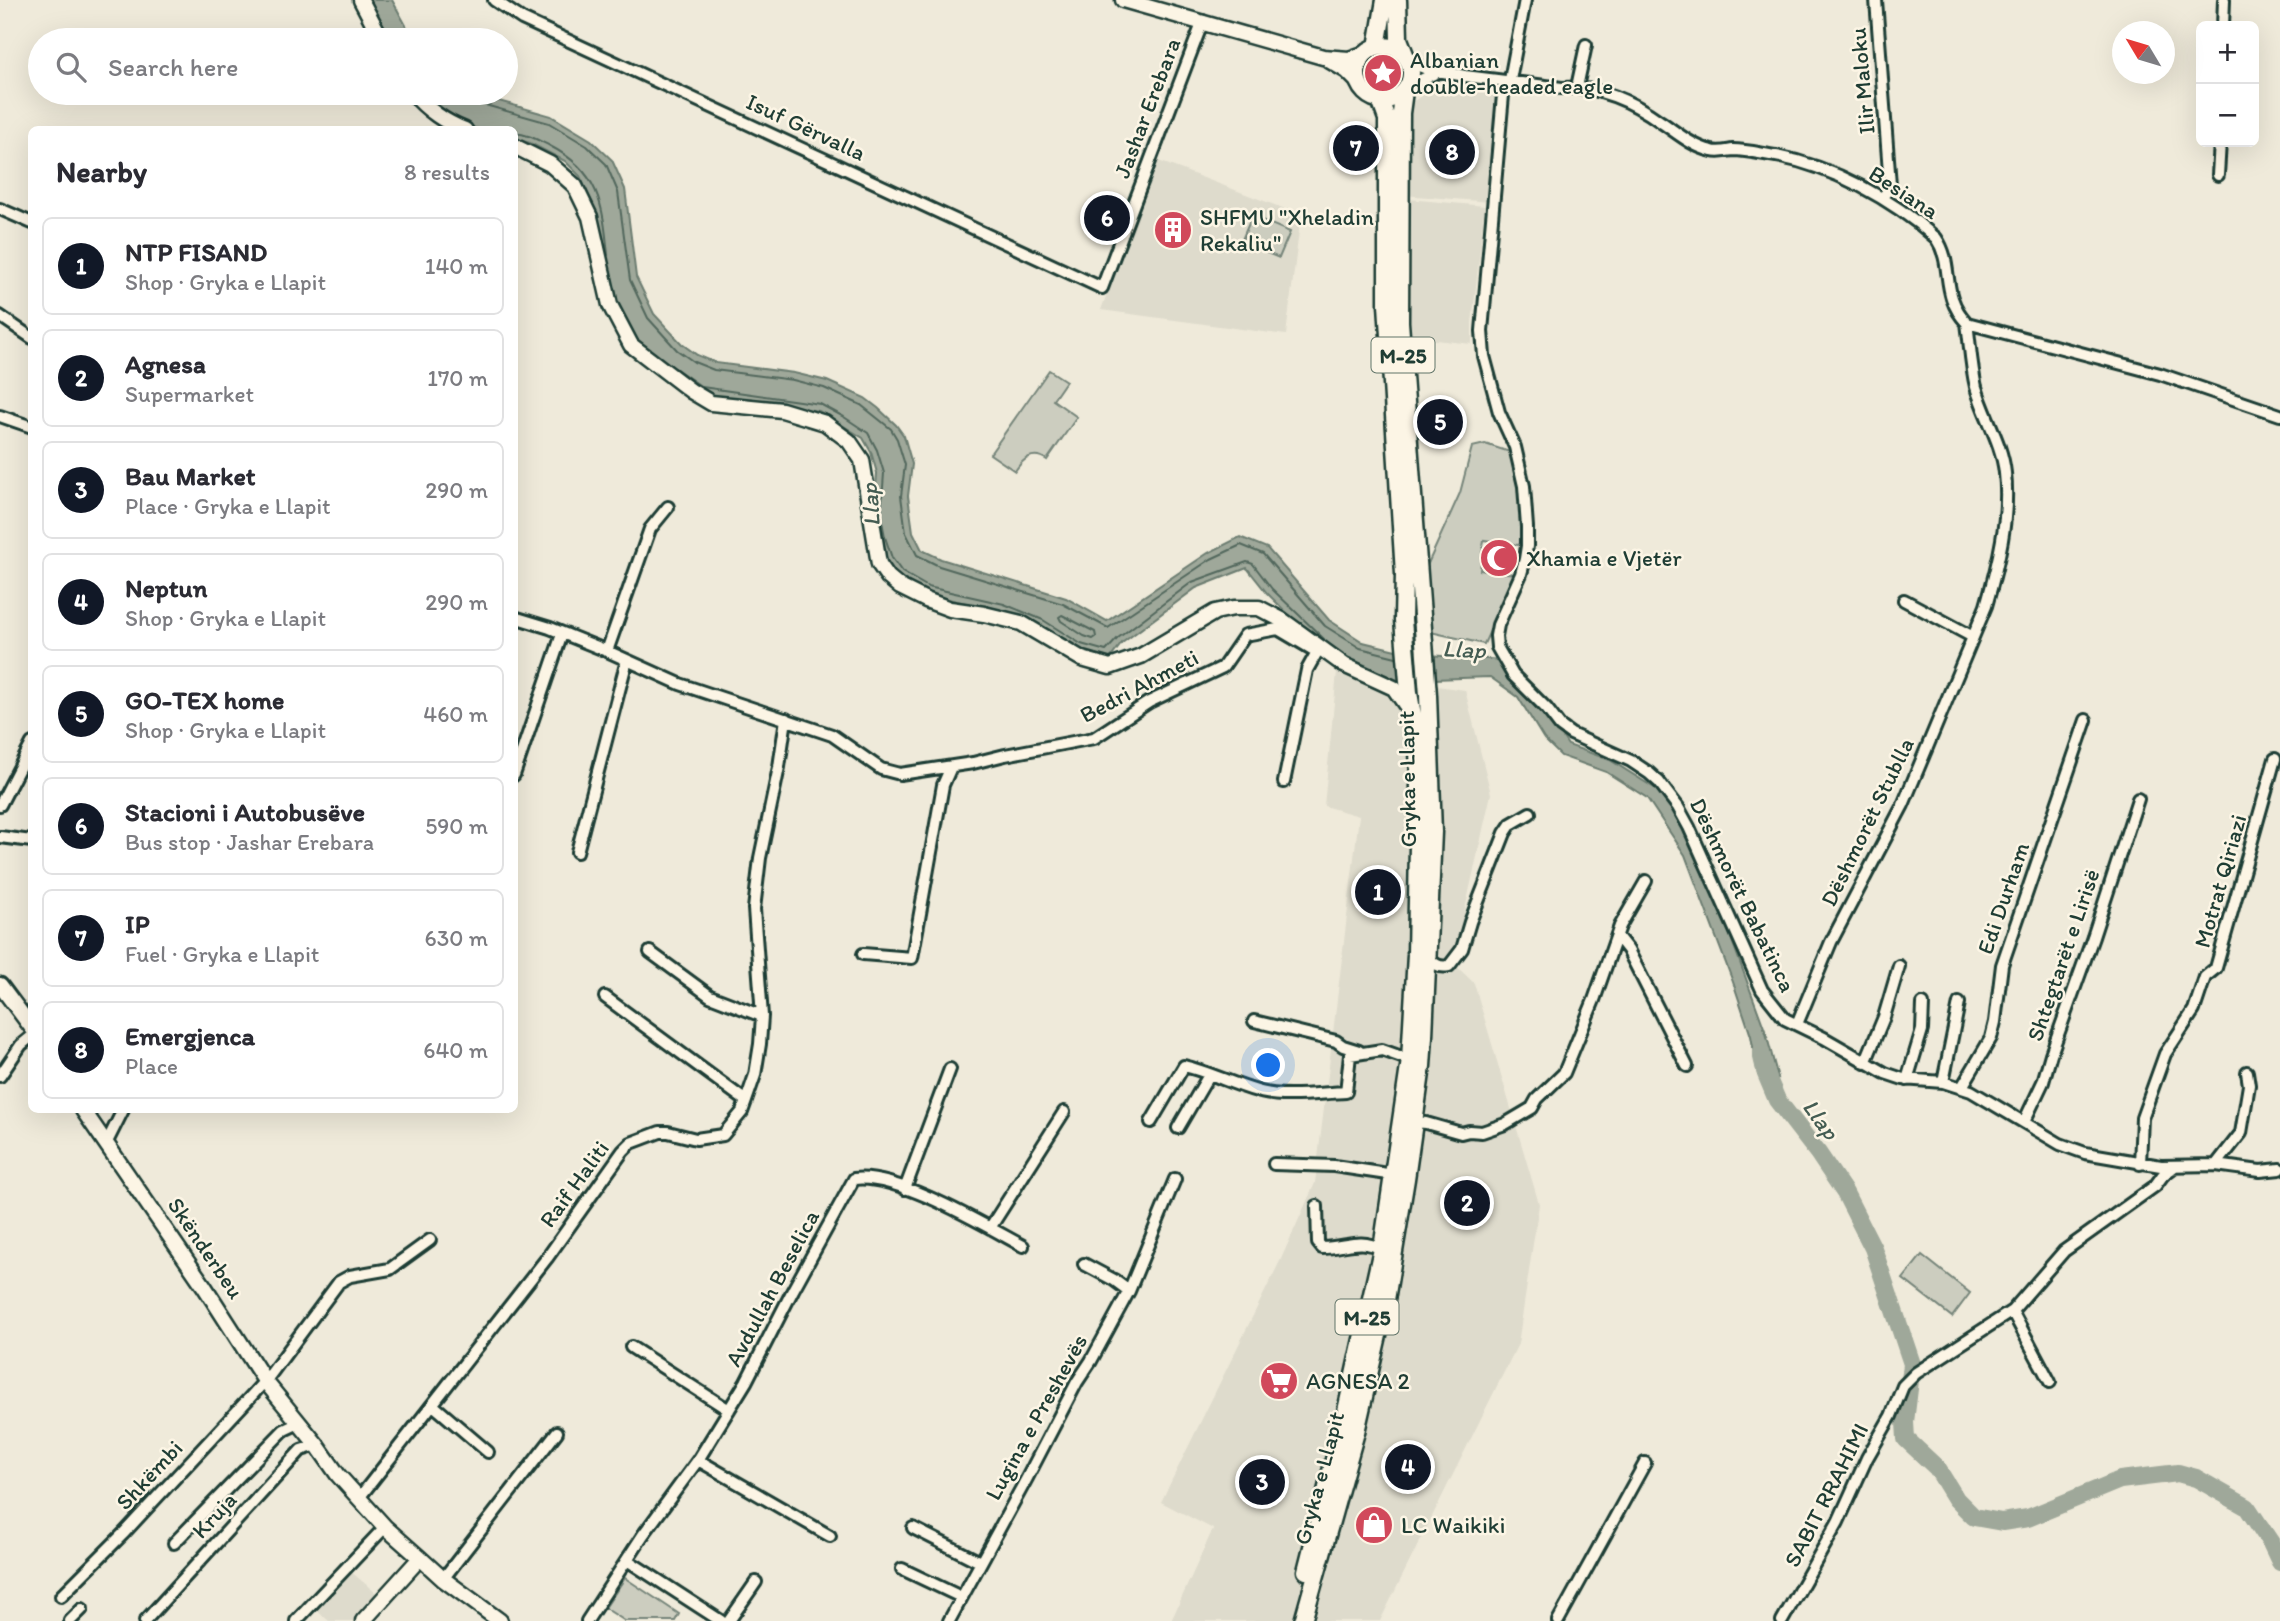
<!DOCTYPE html>
<html lang="en">
<head>
<meta charset="utf-8">
<style>
  :root { --surface:#fff; --page:#f2f2f3; --text:#2b2b33; --muted:#7c7c81; --line:#e1e1e2; --accent:#111827 }
  body { margin:0; font-family:Itim,sans-serif; background:var(--page); color:var(--text) }
  .controls { position:absolute; right:21px; top:21px; display:grid; overflow:hidden; border-radius:10px; box-shadow:0 7px 28px #0002 }
  .controls button { width:63px; height:63px; display:grid; place-items:center; padding:0; border:0; border-bottom:2px solid var(--line); background:var(--surface); color:var(--text); font:35px sans-serif }
  .compass { position:absolute; left:2112px; top:21px; width:63px; height:63px; border-radius:50%; background:var(--surface); box-shadow:0 7px 28px #0002; rotate:308deg }
  .you { position:absolute; left:1269px; top:1066px; width:24px; height:24px; margin:-18px; border:5px solid #fff; border-radius:50%; background:#1a73e8; box-shadow:0 0 0 10px #1a73e833 }
  .badge { display:grid; place-items:center; width:46px; height:46px; border-radius:50%; background:var(--accent); color:#fff; font-size:23px; font-weight:700 }
  .pin { position:absolute; translate:-50% -50%; border:4px solid #fff; box-shadow:0 2px 7px #0006 }
  .list { margin:0; padding:0; list-style:none }
  h2 { display:flex; justify-content:space-between; align-items:center; height:91px; margin:0; padding:0 28px; font-size:30px }
  h2 small { font-size:23px; font-weight:400; color:var(--muted) }
  .list li { display:grid; grid-template-columns:46px 1fr auto; gap:21px; align-items:center; box-sizing:border-box; height:98px; margin:0 14px 14px; padding:0 14px; border:2px solid var(--line); border-radius:10px }
  .list b { display:block; font-size:26px; white-space:nowrap }
  .list p { margin:0; font-size:23px; white-space:nowrap; color:var(--muted) }
  .list em { font-size:23px; font-style:normal; color:var(--muted) }
  .icon { flex:none; width:38px; height:38px; fill:none; stroke:currentColor; stroke-width:2; stroke-linecap:round; stroke-linejoin:round }
  .map { position:relative; flex:none; width:2280px; height:1621px; overflow:hidden }
  .search { position:absolute; background:var(--surface); box-shadow:0 7px 28px #0002; left:28px; top:28px; width:490px; height:77px; display:flex; align-items:center; gap:18px; box-sizing:border-box; padding:0 24px; border-radius:38px; color:var(--muted); font-size:26px }
  .panel { position:absolute; background:var(--surface); box-shadow:0 7px 28px #0002; left:28px; top:126px; width:490px; height:987px; border-radius:10px }
  .map>svg:first-child { display:block }
</style>
</head>
<body>
<div class="map">
<svg width="2280" height="1621" viewBox="0 0 2280 1621">
  <rect width="100%" height="100%" fill="#efeada"/>
  <filter id="ink" filterUnits="userSpaceOnUse"><feTurbulence type="fractalNoise" baseFrequency=".0143" numOctaves="2"/><feDisplacementMap in="SourceGraphic" scale="14" xChannelSelector="R" yChannelSelector="G"/><feConvolveMatrix kernelMatrix="1 2 1 2 8 2 1 2 1" color-interpolation-filters="sRGB"/></filter>
  <g filter="url(#ink)">
    <path fill="#dedbcc" d="M1440,83L1501,88L1491,202L1403,195L1411,103Z
      M1156,160L1301,215L1286,335L1101,310Z
      M1408,199L1485,206L1472,323V344L1400,336Z
      M1337,672L1465,690L1491,794L1453,963L1474,983L1539,1204L1518,1344L1380,1621H1171L1213,1529L1161,1502L1281,1259L1315,1183L1359,816L1324,806Z
      M349,1570L376,1593L353,1621H329L316,1610Z"/>
    <path fill="#cccdbf" stroke="#76857a" stroke-width="2" d="M1364 73a19 19 0 1 1 38 0a19 19 0 1 1-38 0Z
      M1252,216L1290,232L1279,258L1241,242Z
      M1049,370L1066,381L1053,400L1077,417L1047,460C1033,450 1023,459 1015,471L990,454Z
      M1485,444L1510,452L1517,467L1522,543L1518,545L1484,540L1480,570L1516,574L1484,644L1426,631L1421,579L1460,493L1472,447Z
      M1922,1255L1970,1293L1952,1317L1903,1279Z
      M625,1578L679,1614L675,1621H625L605,1608Z"/>
    <path fill="#9fa89a" stroke="#6c7d71" stroke-width="2" d="M357,0H392L414,40H379Z
      M416,93H471L551,116L591,140L612,160L625,189L636,277L654,314L682,344L697,355L716,363L794,373L827,381L865,398L878,408L896,425L904,436L912,464L908,496L913,532L922,550L941,559L1066,598L1107,621L1208,553L1240,537L1267,548L1329,620L1363,642L1412,654L1503,660L1516,668L1568,745L1610,760L1656,789L1678,817L1695,852L1724,919L1766,1033L1778,1078L1758,1075L1751,1036L1733,982L1685,855L1647,798L1606,772L1561,756L1544,739L1518,697L1490,677L1433,679L1403,686L1354,668L1320,646L1267,593L1247,568L1196,588L1122,643L1109,660L1078,651L1039,626L1002,611L925,594L897,578L886,561L878,539L874,517L877,473L871,452L863,438L819,411L699,394L629,340L602,273L596,211L580,176L565,161L530,143L515,139L514,130L477,129L443,115Z"/>
    <g fill="none" stroke-linecap="round" stroke-linejoin="round">
      <path stroke="#52685d" stroke-width="2" d="M473,93L474,99L478,103L549,123L587,146L606,164L618,192L630,280L648,318L677,350L694,362L714,370L793,380L824,388L861,405L891,429L897,439L905,465L901,496L906,533L917,555L939,566L1063,604L1108,628L1211,559L1241,545L1263,554L1325,626L1360,648L1396,657
        M514,133C528,134 538,140 550,146C599,171 603,204 608,255
        M675,368L702,387L820,404L844,417L868,433L877,450L884,473L881,516L885,537L892,558L902,572L928,587L1004,604L1043,620L1081,644L1106,651L1118,638L1192,582L1247,562L1253,564L1272,589L1324,639
        M1062,615L1095,632L1096,637L1093,639L1084,636L1061,621L1059,617Z"/>
      <path stroke="#9fa89a" stroke-width="18" d="M1761,1053L1766,1074L1777,1100L1818,1153L1845,1193L1873,1248L1912,1364L1905,1422L1906,1439L1937,1468L1956,1499L1974,1517L2002,1522L2028,1518L2120,1480L2178,1473L2196,1478L2247,1507L2271,1543L2280,1562"/>
      <defs>
        <path id="street" d="M494,0L522,19L1102,288L1203,21
          M1525,0L1510,80L1503,95L1482,331L1484,356L1499,412L1515,447L1524,486L1527,527V546L1525,559L1521,574L1498,625L1496,636L1497,647L1513,675L1547,709L1560,726L1571,734L1631,761L1649,773L1659,782L1678,807L1689,827L1762,990L1785,1019L1824,1038L1885,1073L1903,1079L1943,1082L1971,1091L2060,1144L2085,1153L2161,1166L2216,1165L2260,1171L2280,1169
          M1876,0L1890,185L1883,199
          M2223,26L2224,0
          M1409,62L1427,69L1465,76L1562,88C1598,86 1632,101 1661,122C1676,132 1693,147 1712,151C1719,153 1726,151 1733,150C1747,150 1762,154 1776,156C1834,167 1892,199 1936,238C1955,266 1939,293 1967,323L2160,374L2280,415
          M1408,86L1440,71
          M1577,87L1586,45
          M2218,175L2220,142
          M0,209L32,223
          M0,316L32,338
          M0,416L32,427
          M1904,600L1973,637
          M514,617L550,628L607,651L680,684L832,735L881,769L900,774L973,763L1005,755L1094,738L1149,702L1223,667L1245,635L1278,629L1317,652L1307,670L1284,782
          M607,651L650,529L668,507
          M514,775L562,634
          M0,805L32,743
          M0,837L32,841
          M577,852L627,660
          M1617,936L1628,950L1687,1066
          M650,952L710,996L762,1016
          M863,954L912,958L943,785L951,767
          M1427,955C1434,964 1438,968 1449,966L1462,949L1470,922L1505,833L1511,824L1530,813
          M605,997L746,1101
          M1254,1021L1336,1041L1343,1046L1359,1051
          M1797,1024L1831,942L1903,805L1986,606C1998,565 2010,517 2005,473C2002,443 1984,416 1976,387C1971,366 1970,344 1967,323
          M1865,1063L1884,1017L1899,966
          M0,1076L21,1045L32,1036
          M1907,1080L1922,1030L1923,1004
          M1943,1082L1959,1003
          M1962,1087L1991,1038L1995,1022L2002,965L2086,720
          M1151,1122L1184,1066C1209,1072 1232,1084 1257,1091C1284,1099 1318,1093 1346,1092L1350,1055L1382,1050L1410,1060
          M1414,1122L1426,1123L1461,1133L1469,1131L1482,1132L1505,1124L1532,1108L1537,1099L1564,1073L1594,1000L1620,926L1646,881
          M2024,1122L2043,1082L2051,1054L2093,937L2138,799
          M1178,1128L1209,1075
          M106,1144L123,1110
          M1274,1164L1334,1166L1394,1175
          M2140,1164L2142,1118L2165,1054L2194,1010L2205,977L2216,968L2275,759
          M2216,1165L2241,1133L2249,1085L2247,1072
          M905,1189L950,1069
          M1317,1206L1318,1243L1322,1248C1346,1248 1358,1237 1382,1249
          M990,1228L1064,1112
          M1084,1264L1114,1280L1129,1291
          M2012,1311L2050,1382
          M631,1347L729,1410
          M433,1405L488,1452
          M698,1460L830,1536
          M359,1498L547,1258L623,1151L631,1143L660,1132H668L696,1139L723,1135L742,1112L746,1101L755,1075L760,1044L762,1016L754,909L760,858L779,767L786,719
          M913,1528L980,1562
          M174,1543L284,1430L299,1423
          M627,1560L721,1621
          M902,1569L961,1597
          M443,1579L557,1432
          M61,1596L123,1534L254,1393L270,1375L339,1282L350,1276L390,1269L430,1240
          M70,1621L82,1609
          M145,1621L301,1450L317,1445
          M296,1621L385,1527
          M587,1621L643,1535L698,1460L746,1382L793,1290L854,1179C897,1173 984,1225 1023,1246
          M729,1621L756,1582
          M949,1621L1027,1478L1077,1382L1091,1361L1129,1291L1175,1179
          M1558,1621L1645,1463
          M1782,1621L1838,1522L1867,1458L1891,1416L1903,1386L1916,1373L2012,1311L2064,1251L2155,1186L2163,1175L2175,1166"/>
        <path id="secondary" d="M361,0L382,40
          M1123,0L1323,57L1349,59L1366,53
          M1330,61L1347,71L1360,84
          M413,93C426,109 446,123 465,130
          M514,146L550,164L575,186L590,217L610,305L631,345L691,391L711,403L782,410L825,423L849,441L862,460L879,564L888,577L900,587L926,600L950,609L984,614L1021,623L1082,659L1110,667L1141,656L1215,612L1234,608H1259L1282,620L1344,665L1394,688L1410,711
          M0,985L32,1028
          M83,1110L204,1286L265,1381L317,1445L338,1475L385,1527L420,1558L443,1579L500,1621
          M363,1621L420,1558"/>
        <path id="primary" d="M1398,0L1399,39L1406,57
          M1357 73a27 27 0 1 1 54 0a27 27 0 1 1-54 0Z
          M1377,47L1385,0
          M1306,1571L1344,1420L1382,1249L1410,1060L1416,954L1419,791L1418,744L1409,693L1403,620L1404,574L1387,304V119L1380,100
          M1303,1621L1356,1432L1386,1300L1406,1179L1422,1066L1424,1036L1433,832L1428,695L1400,322L1401,113L1404,91"/>
      </defs>
      <use href="#street" stroke="#1f3d34" stroke-width="16"/>
      <use href="#secondary" stroke="#1f3d34" stroke-width="19"/>
      <use href="#primary" stroke="#1f3d34" stroke-width="21"/>
      <use href="#street" stroke="#fcf5e5" stroke-width="10"/>
      <use href="#secondary" stroke="#fcf5e5" stroke-width="14"/>
      <use href="#primary" stroke="#fcf5e5" stroke-width="16"/>
    </g>
  </g>
  <defs>
    <symbol id="sight-disc" viewBox="-11 -11 22 22"><circle r="9.5" fill="#d1495b" stroke="#fcf5e5"/><path d="M0-6L1.8-2.2L6-1.7L2.9 1.2L3.7 5.4L0 3.3L-3.7 5.4L-2.9 1.2L-6-1.7L-1.8-2.2Z" fill="#fff"/></symbol>
    <symbol id="building-disc" viewBox="-11 -11 22 22"><circle r="9.5" fill="#d1495b" stroke="#fcf5e5"/><path d="M-4-6H4V6H1V3H-1V6H-4ZM-2.5-4.3h1.7v1.8h-1.7ZM.8-4.3h1.7v1.8H.8ZM-2.5-1h1.7V.8h-1.7ZM.8-1h1.7V.8H.8Z" fill="#fff"/></symbol>
    <symbol id="mosque-disc" viewBox="-11 -11 22 22"><circle r="9.5" fill="#d1495b" stroke="#fcf5e5"/><path d="M3.5-4.9A6 6 0 1 0 3.5 4.9A5 5 0 1 1 3.5-4.9Z" fill="#fff"/></symbol>
    <symbol id="supermarket-disc" viewBox="-11 -11 22 22"><circle r="9.5" fill="#d1495b" stroke="#fcf5e5"/><path d="M-6-5.5h2.5l.6 2H6L4.5 2H-2.5L-4.4-4H-6ZM-1.5 3.2a1.3 1.3 0 1 0 .1 0ZM3 3.2a1.3 1.3 0 1 0 .1 0Z" fill="#fff"/></symbol>
    <symbol id="shop-disc" viewBox="-11 -11 22 22"><circle r="9.5" fill="#d1495b" stroke="#fcf5e5"/><path d="M-5-2.5h2.3a2.7 3.5 0 0 1 5.4 0H5L5.5 6h-11ZM-1.5-2.5h3a1.5 2.3 0 0 0-3 0Z" fill="#fff"/></symbol>
  </defs>
  <g fill-rule="evenodd">
    <use href="#sight-disc" x="1361" y="51" width="44" height="44"/>
    <use href="#building-disc" x="1151" y="208" width="44" height="44"/>
    <use href="#mosque-disc" x="1477" y="536" width="44" height="44"/>
    <use href="#supermarket-disc" x="1257" y="1359" width="44" height="44"/>
    <use href="#shop-disc" x="1352" y="1503" width="44" height="44"/>
  </g>
  <g text-anchor="middle" dominant-baseline="central" stroke-width="5" stroke-linejoin="round" paint-order="stroke">
    <g fill="#fcf5e5" stroke="#617469" stroke-width="2">
      <rect x="1371.5" y="337.5" width="63" height="35" rx="5"/>
      <rect x="1335.5" y="1299.5" width="63" height="35" rx="5"/>
    </g>
    <g font-size="21" font-weight="bold" fill="#1f3d34">
      <text x="1403" y="355">M-25</text>
      <text x="1367" y="1317">M-25</text>
    </g>
    <g font-size="23" fill="#1f3d34" stroke="#fcf5e5" text-anchor="start">
      <text x="1410" y="60">Albanian<tspan x="1410" dy="26">double-headed eagle</tspan></text>
      <text x="1200" y="217">SHFMU "Xheladin<tspan x="1200" dy="26">Rekaliu"</tspan></text>
      <text x="1526" y="558">Xhamia e Vjetër</text>
      <text x="1306" y="1381">AGNESA 2</text>
      <text x="1401" y="1525">LC Waikiki</text>
    </g>
    <g font-size="23" fill="#1f3d34" stroke="#fcf5e5">
      <text transform="translate(1862 81) rotate(-95)">Ilir Maloku</text>
      <text transform="translate(1147 108) rotate(-69)">Jashar Erebara</text>
      <text transform="translate(806 127) rotate(25)">Isuf Gërvalla</text>
      <text transform="translate(1904 192) rotate(33)">Besiana</text>
      <text transform="translate(1139 686) rotate(-28)">Bedri Ahmeti</text>
      <text transform="translate(1407 779) rotate(-91)">Gryka e Llapit</text>
      <text transform="translate(1867 822) rotate(-64)">Dëshmorët Stublla</text>
      <text transform="translate(2220 881) rotate(-74)">Motrat Qiriazi</text>
      <text transform="translate(1743 895) rotate(64)">Dëshmorët Babatinca</text>
      <text transform="translate(2003 898) rotate(-71)">Edi Durham</text>
      <text transform="translate(2063 955) rotate(-71)">Shtegtarët e Lirisë</text>
      <text transform="translate(574 1184) rotate(-54)">Raif Haliti</text>
      <text transform="translate(206 1248) rotate(56)">Skënderbeu</text>
      <text transform="translate(772 1288) rotate(-62)">Avdullah Beselica</text>
      <text transform="translate(1036 1417) rotate(-61)">Lugina e Preshevës</text>
      <text transform="translate(149 1475) rotate(-47)">Shkëmbi</text>
      <text transform="translate(1319 1478) rotate(-75)">Gryka e Llapit</text>
      <text transform="translate(1826 1495) rotate(-63)">SABIT RRAHIMI</text>
      <text transform="translate(214 1515) rotate(-47)">Kruja</text>
    </g>
    <g font-size="24" font-style="italic" fill="#455d53" stroke="#fcf5e5">
      <text transform="translate(870 505) rotate(-94)">Llap</text>
      <text transform="translate(1464 649) rotate(3)">Llap</text>
      <text transform="translate(1821 1119) rotate(54)">Llap</text>
    </g>
  </g>
</svg>
<div class="controls">
<button>+</button>
<button>−</button>
</div>
<svg class="compass" viewBox="-18 -18 36 36"><path d="M0-13l5 13h-10z" fill="#e53935"/><path d="M0 13l5-13h-10z" fill="#7c7c81"/></svg>
<div class="you"></div>
<div class="pin badge" style="left:1378px;top:892px">1</div>
<div class="pin badge" style="left:1467px;top:1203px">2</div>
<div class="pin badge" style="left:1262px;top:1482px">3</div>
<div class="pin badge" style="left:1408px;top:1467px">4</div>
<div class="pin badge" style="left:1440px;top:422px">5</div>
<div class="pin badge" style="left:1107px;top:218px">6</div>
<div class="pin badge" style="left:1356px;top:148px">7</div>
<div class="pin badge" style="left:1452px;top:152px">8</div>
<div class="search"><svg class="icon" aria-label="search" viewBox="0 0 24 24"><circle cx="10" cy="10" r="6"/><path d="M15 15l6 6"/></svg>Search here</div>
<section class="panel">
<h2>Nearby<small>8 results</small></h2>
<ul class="list">
<li><span class="badge">1</span><div><b>NTP FISAND</b><p>Shop · Gryka e Llapit</p></div><em>140 m</em></li>
<li><span class="badge">2</span><div><b>Agnesa</b><p>Supermarket</p></div><em>170 m</em></li>
<li><span class="badge">3</span><div><b>Bau Market</b><p>Place · Gryka e Llapit</p></div><em>290 m</em></li>
<li><span class="badge">4</span><div><b>Neptun</b><p>Shop · Gryka e Llapit</p></div><em>290 m</em></li>
<li><span class="badge">5</span><div><b>GO-TEX home</b><p>Shop · Gryka e Llapit</p></div><em>460 m</em></li>
<li><span class="badge">6</span><div><b>Stacioni i Autobusëve</b><p>Bus stop · Jashar Erebara</p></div><em>590 m</em></li>
<li><span class="badge">7</span><div><b>IP</b><p>Fuel · Gryka e Llapit</p></div><em>630 m</em></li>
<li><span class="badge">8</span><div><b>Emergjenca</b><p>Place</p></div><em>640 m</em></li>
</ul>
</section>
</div>
</body>
</html>
